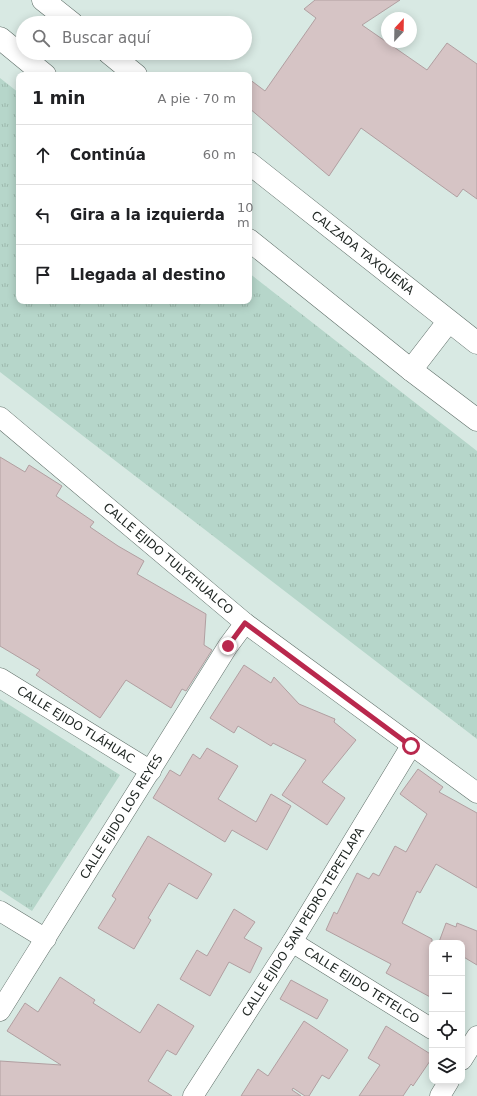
<!DOCTYPE html>
<html lang="es">
<head>
<meta charset="utf-8">
<style>
  :root { --surface:#fff; --page:#f6f6f6; --text:#202124; --muted:#757577; --line:#e0e0e0 }
  body { margin:0; font-family:"DejaVu Sans",sans-serif; background:var(--page); color:var(--text) }
  .controls { position:absolute; right:12px; bottom:12px; display:grid; overflow:hidden; border-radius:8px; box-shadow:0 2px 10px #0003 }
  .controls button { width:36px; height:36px; display:grid; place-items:center; padding:0; border:0; border-bottom:1px solid var(--line); background:var(--surface); color:var(--text); font:20px sans-serif }
  .compass { position:absolute; left:381px; top:12px; width:36px; height:36px; border-radius:50%; background:var(--surface); box-shadow:0 2px 10px #0003; rotate:22deg }
  .stop { position:absolute; width:12px; height:12px; margin:-9px; border:3px solid #b9284d; border-radius:50%; background:#fff }
  .stop.end { background:#b9284d; border-color:#fff; box-shadow:0 1px 4px #0008 }
  .list { margin:0; padding:0; list-style:none }
  h2 { display:flex; justify-content:space-between; align-items:center; height:52px; margin:0; padding:0 16px; font-size:17px }
  h2 small { font-size:13px; font-weight:400; color:var(--muted) }
  .list li { display:grid; grid-template-columns:26px 1fr auto; gap:12px; align-items:center; box-sizing:border-box; height:60px; padding:0 16px; border-top:1px solid var(--line) }
  .list b { display:block; font-size:15px; white-space:nowrap }
  .list em { font-size:13px; font-style:normal; color:var(--muted) }
  .icon { flex:none; width:22px; height:22px; fill:none; stroke:currentColor; stroke-width:2; stroke-linecap:round; stroke-linejoin:round }
  .map { position:relative; flex:none; width:477px; height:1096px; overflow:hidden }
  .search { position:absolute; background:var(--surface); box-shadow:0 2px 10px #0003; left:16px; top:16px; width:236px; height:44px; display:flex; align-items:center; gap:10px; box-sizing:border-box; padding:0 14px; border-radius:22px; color:var(--muted); font-size:15px }
  .panel { position:absolute; background:var(--surface); box-shadow:0 2px 10px #0003; left:16px; top:72px; width:236px; height:232px; border-radius:8px }
  .map>svg:first-child { display:block }
</style>
</head>
<body>
<div class="map">
<svg width="477" height="1096" viewBox="0 0 477 1096">
  <defs>
    <pattern id="park-tufts" width="24" height="20" patternUnits="userSpaceOnUse"><rect width="24" height="20" fill="#b6d6ca"/><path d="M3 7l-1-3M5 7V3M7 7l1-3M15 17l-1-3M17 17v-4M19 17l1-3" fill="none" stroke="#9cb8ad"/></pattern>
  </defs>
  <rect width="100%" height="100%" fill="#d8e9e3"/>
  <path fill="url(#park-tufts)" d="M0,78L19,93V301H249V273L477,451V739L0,372Z
    M0,699L120,775L32,911L0,890Z"/>
  <path fill="#d6c4c5" stroke="#b19fa1" d="M315,0H400L362,25L427,70L447,43L477,64V199L463,189L457,197L361,128L329,176L249,108V79L265,91L316,18L304,9Z
    M0,457L25,472L29,465L62,486L56,496L94,522L90,527L118,546L144,561L137,574L206,614L204,645L212,650L186,691L182,689L171,708L126,680L100,718L36,675L40,670L0,646Z
    M244,665L271,683L274,677L299,704L335,719L334,722L356,740L322,782L345,798L327,825L282,795L306,760L273,743L271,746L238,726L234,733L210,718Z
    M207,748L238,766L218,799L256,822L271,794L291,806L267,850L232,830L225,842L153,798L170,770L180,776L193,754L200,759Z
    M418,769L443,787L439,792L477,813V888L436,864L420,893L417,891L402,923L432,939V998L386,973L391,964L326,930L334,912L337,914L357,873L369,879L373,873L379,876L395,846L406,852L427,814L400,794Z
    M148,836L212,874L197,899L169,883L148,918L151,920L134,949L98,928L116,899L112,896Z
    M234,909L255,922L244,938L262,948L250,973L229,962L210,996L180,979L197,950L207,956Z
    M446,923L456,927L457,923L477,931V965L462,956V943L439,942Z
    M60,977L95,1000L93,1003L140,1033L158,1004L194,1026L176,1055L167,1050L148,1081L172,1096H0V1061L61,1065L7,1031L25,1003L38,1012Z
    M291,980L328,1000L317,1019L280,999Z
    M304,1021L348,1050L329,1079L322,1075L309,1096H305L293,1088L292,1090L301,1096H241L258,1069L268,1076Z
    M386,1026L432,1055V1058L413,1086L411,1084L403,1096H359L380,1065L368,1058Z"/>
  <g fill="none" stroke-linecap="round" stroke-linejoin="round">
    <defs>
      <g id="minor">
        <path id="s1" d="M0,417L245,623L477,793"/>
        <path id="s2" d="M0,678L151,771"/>
        <path d="M0,911L46,939"/>
        <path id="s3" d="M292,942L432,1029"/>
        <path id="s4" d="M0,1011L228,646L245,623"/>
        <path d="M462,1060L477,1036"/>
        <path id="s5" d="M193,1096L292,942L411,746"/>
        <path d="M440,1096L449,1081"/>
      </g>
      <g id="secondary">
        <path d="M43,0L72,23"/>
        <path d="M0,38L45,75"/>
        <path d="M109,53L136,75"/>
        <path id="s6" d="M249,163L477,343"/>
        <path d="M249,240L411,370L477,420"/>
        <path d="M411,370L448,322"/>
      </g>
    </defs>
    <use href="#minor" stroke="#606f69" stroke-width="21"/>
    <use href="#secondary" stroke="#606f69" stroke-width="23"/>
    <use href="#minor" stroke="#fff" stroke-width="20"/>
    <use href="#secondary" stroke="#fff" stroke-width="22"/>
  </g>
  <g fill="none" stroke-linecap="round" stroke-linejoin="round">
    <path stroke="#b9284d" stroke-width="5" d="M228,646L245,623L411,746"/>
  </g>
  <g text-anchor="middle" dominant-baseline="central" stroke-width="3" stroke-linejoin="round" paint-order="stroke">
    <g font-size="12" fill="#212825" stroke="#e5f7f0">
      <text stroke="none"><textPath href="#s6" startOffset="145">CALZADA TAXQUEÑA</textPath></text>
      <text stroke="none"><textPath href="#s1" startOffset="220">CALLE EJIDO TULYEHUALCO</textPath></text>
      <text stroke="none"><textPath href="#s2" startOffset="89">CALLE EJIDO TLÁHUAC</textPath></text>
      <text stroke="none"><textPath href="#s4" startOffset="229">CALLE EJIDO LOS REYES</textPath></text>
      <text stroke="none"><textPath href="#s5" startOffset="206">CALLE EJIDO SAN PEDRO TEPETLAPA</textPath></text>
      <text stroke="none"><textPath href="#s3" startOffset="82">CALLE EJIDO TETELCO</textPath></text>
    </g>
  </g>
</svg>
<div class="controls">
<button>+</button>
<button>−</button>
<button><svg class="icon" aria-label="locate" viewBox="0 0 24 24"><circle cx="12" cy="12" r="6"/><path d="M12 2v4M12 18v4M2 12h4M18 12h4"/></svg></button>
<button><svg class="icon" aria-label="layers" viewBox="0 0 24 24"><path d="M12 4l9 5-9 5-9-5zM3 14l9 5 9-5"/></svg></button>
</div>
<svg class="compass" viewBox="-18 -18 36 36"><path d="M0-13l5 13h-10z" fill="#e53935"/><path d="M0 13l5-13h-10z" fill="#757577"/></svg>
<div class="stop" style="left:411px;top:746px"></div>
<div class="stop end" style="left:228px;top:646px"></div>
<div class="search"><svg class="icon" aria-label="search" viewBox="0 0 24 24"><circle cx="10" cy="10" r="6"/><path d="M15 15l6 6"/></svg>Buscar aquí</div>
<section class="panel">
<h2>1 min<small>A pie · 70 m</small></h2>
<ul class="list">
<li><svg class="icon" aria-label="ahead" viewBox="0 0 24 24"><path d="M12 20V5M6 11l6-6 6 6"/></svg><div><b>Continúa</b></div><em>60 m</em></li>
<li><svg class="icon" aria-label="left" viewBox="0 0 24 24"><path d="M17 20v-9H6M10 6l-5 5 5 5"/></svg><div><b>Gira a la izquierda</b></div><em>10 m</em></li>
<li><svg class="icon" aria-label="arrive" viewBox="0 0 24 24"><path d="M6 21V4h12l-3 4 3 4H6"/></svg><div><b>Llegada al destino</b></div></li>
</ul>
</section>
</div>
</body>
</html>
